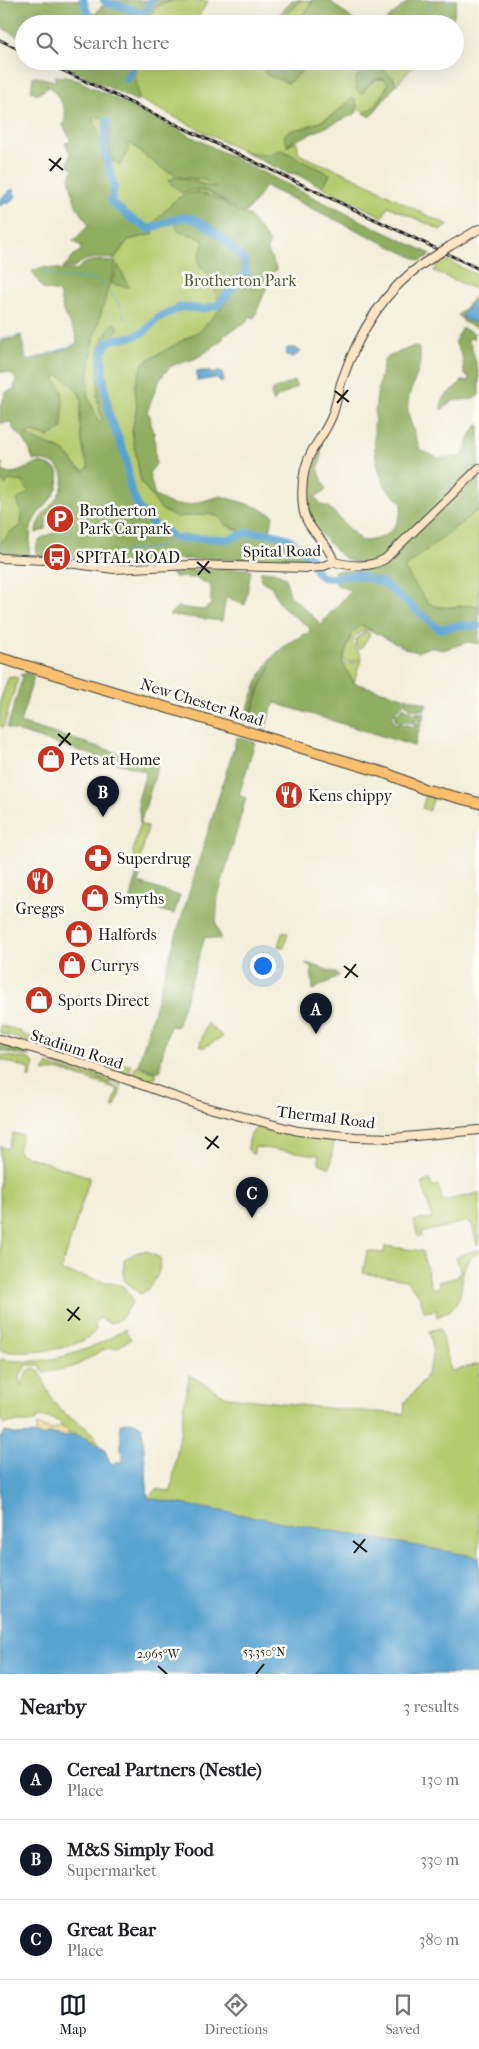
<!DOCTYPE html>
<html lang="en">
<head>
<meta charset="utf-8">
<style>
  :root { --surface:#fff; --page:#f6f6f6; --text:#202124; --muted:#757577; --line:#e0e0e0; --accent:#111827 }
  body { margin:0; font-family:"IM FELL French Canon",serif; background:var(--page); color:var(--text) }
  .you { position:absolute; left:262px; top:965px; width:18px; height:18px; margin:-12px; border:4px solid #fff; border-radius:50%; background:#1a73e8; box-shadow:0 0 0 8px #1a73e833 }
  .badge { display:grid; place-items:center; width:32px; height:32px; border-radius:50%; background:var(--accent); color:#fff; font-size:16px; font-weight:700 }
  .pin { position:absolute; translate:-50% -41px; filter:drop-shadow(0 1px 2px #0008) }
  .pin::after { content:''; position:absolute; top:26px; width:18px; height:15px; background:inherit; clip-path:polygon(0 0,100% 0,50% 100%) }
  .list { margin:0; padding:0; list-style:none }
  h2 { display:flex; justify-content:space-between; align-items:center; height:65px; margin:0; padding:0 20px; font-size:21px }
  h2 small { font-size:16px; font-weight:400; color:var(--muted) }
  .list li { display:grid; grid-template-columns:32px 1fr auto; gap:15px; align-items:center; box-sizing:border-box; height:80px; padding:0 20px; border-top:1px solid var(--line) }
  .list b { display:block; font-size:19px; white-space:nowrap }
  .list p { margin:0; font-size:16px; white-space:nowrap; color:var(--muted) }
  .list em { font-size:16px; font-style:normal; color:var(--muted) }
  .icon { flex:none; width:28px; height:28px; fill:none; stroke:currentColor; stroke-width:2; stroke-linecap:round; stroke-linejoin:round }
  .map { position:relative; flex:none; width:479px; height:1674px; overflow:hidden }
  .search { position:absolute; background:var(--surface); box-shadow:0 5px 20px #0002; left:15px; right:15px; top:15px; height:55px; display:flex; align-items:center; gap:12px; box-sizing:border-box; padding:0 18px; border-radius:28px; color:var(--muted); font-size:19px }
  .sheet { height:305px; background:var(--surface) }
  nav { display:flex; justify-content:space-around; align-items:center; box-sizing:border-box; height:70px; border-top:1px solid var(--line); background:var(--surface); font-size:14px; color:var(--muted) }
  nav a { display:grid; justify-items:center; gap:2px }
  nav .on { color:var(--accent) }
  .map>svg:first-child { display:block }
</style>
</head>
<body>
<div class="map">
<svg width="479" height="1674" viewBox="0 0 479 1674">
  <rect width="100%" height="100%" fill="#fdfcf7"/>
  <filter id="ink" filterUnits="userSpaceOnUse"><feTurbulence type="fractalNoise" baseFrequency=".02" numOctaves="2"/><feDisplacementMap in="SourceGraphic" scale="10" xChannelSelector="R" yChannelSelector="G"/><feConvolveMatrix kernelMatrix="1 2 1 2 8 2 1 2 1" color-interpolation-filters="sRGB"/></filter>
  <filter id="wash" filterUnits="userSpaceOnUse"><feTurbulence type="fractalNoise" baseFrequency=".0096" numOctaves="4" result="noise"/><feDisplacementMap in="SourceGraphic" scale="20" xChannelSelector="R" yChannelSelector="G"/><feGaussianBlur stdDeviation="1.12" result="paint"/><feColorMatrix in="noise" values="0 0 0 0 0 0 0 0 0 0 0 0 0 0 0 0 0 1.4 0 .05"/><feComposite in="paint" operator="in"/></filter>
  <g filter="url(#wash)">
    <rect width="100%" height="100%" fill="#f2eed9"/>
    <path fill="#b6ca6e" stroke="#697345" d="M173,0L208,1L194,24H119L121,22H143L156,7Z
      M301,0L312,1L305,13L293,19L292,24H276L283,20Z
      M136,61H199L209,67L219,61H264L263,69L288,83L314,61H408L414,65L396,85L394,78L372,67L357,76L363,94L365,88L376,79H383L388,84L379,101L372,109L364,113L360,109L355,114L357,106L352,98C332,119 315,125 288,132L289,146L290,143L297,142L299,154C316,163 333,167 349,175C383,190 414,211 449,225L441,230L388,206L383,217L323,187L330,174L282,151L264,155L242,151L139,99L135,74Z
      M100,117L109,122V141L131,142L139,150L194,179H206L218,189L176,177L189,190C209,187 226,204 243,212L247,211L244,215L234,211L222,201L196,192L155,227L175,220L182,231L202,239L204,244C195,263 198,262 210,276C213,280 212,287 215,291C217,296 223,299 227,303L201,330L143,363L135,387L137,406L132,431L141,482L161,509L176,517L209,514L219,517L226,525L246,533C240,535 234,538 228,539C219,540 182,540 174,537C162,532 145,520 138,509C127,490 128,463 120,443C110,415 93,371 107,343L103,336L97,396L102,420L99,423L87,395L89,369L93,340L115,263L114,259L128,240L153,234L154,227L149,229L132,219L111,202L108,167L104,147L92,118Z
      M442,258L479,276V291L434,271L437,266L434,264Z
      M56,375C65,376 78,389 81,398C82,401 81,406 80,409C80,428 81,450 89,467L84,471C74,468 73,458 64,452C56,447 28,438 25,434L33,432L48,437L62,428V391L54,379Z
      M0,463L3,464L2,469L3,472C26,478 34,452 58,471C62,497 43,502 33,522C29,531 30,543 29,553L0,556Z
      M479,509V606C462,602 444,614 427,602L403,568Z
      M361,625L376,633L365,630L354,637L352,643L361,655L360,656L362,660L342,662L351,635Z
      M365,632L370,634L360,650L356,646L355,640Z
      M362,662L359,665L354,683L342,664Z
      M9,676L18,678L3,728L0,726V701Z
      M426,795L434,798L429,811L422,808Z
      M140,824L148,827L136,877L133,852Z
      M283,931L288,933L284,948L278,946Z
      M207,1023L223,1037L202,1048L200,1044Z
      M0,1025L21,1031V1034L41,1040L42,1038L65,1045L60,1050H56L0,1033Z
      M0,1055L29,1059L34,1063L30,1078H28L29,1069L0,1059Z
      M51,1062L90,1070L122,1085L121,1087L115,1083L106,1082L89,1072L60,1067Z
      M108,1063L132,1065L128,1075L107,1067Z
      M48,1064L58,1069L90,1075L121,1090L115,1107L112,1108L118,1089L58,1070L43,1072Z
      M136,1066L156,1073V1078L144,1082L131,1077Z
      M259,1126L282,1132L334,1141L330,1168L319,1163V1155L255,1147L253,1155L248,1150C248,1141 250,1132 259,1126Z
      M13,1133L22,1135L18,1150L20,1154L90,1177L61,1271L123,1286L131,1296L132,1303L124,1315L117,1321L109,1323L100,1318L95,1322L96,1330C79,1352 26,1354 0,1351V1146L8,1149Z
      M430,1180L432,1187L438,1185L443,1201L479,1193V1244L477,1245L472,1224H469L467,1221L421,1233L422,1236L418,1237L414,1221L432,1218L422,1182Z
      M385,1246L422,1251L432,1289L439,1287L438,1282L458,1277V1274L461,1273L456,1257L479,1249V1253C447,1268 479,1301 437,1317L436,1310L425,1312L418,1294L406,1280L363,1273L367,1251L384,1253Z
      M146,1251L160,1258C163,1269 151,1291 140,1294L124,1280V1259L138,1252Z
      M440,1328L451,1371L479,1364V1609L272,1561L0,1437L5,1432C25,1437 53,1436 74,1438L61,1426L60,1422L49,1418L38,1417L35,1422C24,1423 14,1421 4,1424L0,1419V1359C45,1367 87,1353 125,1329L131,1339L117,1348C103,1346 91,1358 81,1363C71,1369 56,1370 45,1373L39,1365H26L19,1378L21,1386L28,1370L34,1368L40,1371C45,1383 48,1396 57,1406C70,1421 94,1426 100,1447L104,1449L111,1464L122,1462L120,1424L131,1422L142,1427L148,1498L157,1489L171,1492L189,1375L227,1397L336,1409L404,1414L405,1401C426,1383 439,1359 429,1331Z"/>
    <path fill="#90ae61" stroke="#56653e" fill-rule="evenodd" d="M0,0H83L88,15L93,17L101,7L107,4L104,0H173L156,7L143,23L24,24V40L0,27Z
      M292,0H301L283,20L276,24H244C252,18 258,22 267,21C277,19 286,7 292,0Z
      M311,0H329L358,24H292L293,19C303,15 308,12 312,2Z
      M410,0H457L452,24H389L386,20Z
      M66,61H133L139,99L137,101L66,67Z
      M264,61H314L288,83L267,75L263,69Z
      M372,67C384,68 392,74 396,85L370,117L364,113C376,107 383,96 388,84L383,79H376L365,88L363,95L357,91L355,82L357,76Z
      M33,76L56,81L55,76L73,78C193,136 311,198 431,254L421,261L265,186C259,195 253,208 243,213C224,202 204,182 182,193L168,181L176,177L217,188C200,174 195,182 176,175C158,168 145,156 131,143L121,165L111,160L109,141L110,129L108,128L109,122L100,117L92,118L104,147L114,187L111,202L132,219L148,229L154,227L155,222C170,205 182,186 207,195C213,198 220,199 225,203C233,209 239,215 249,215L270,243L267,249L277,270L273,272L254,318L250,316L248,321L224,335L223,339C214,346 205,354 194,359C186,363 176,362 169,368C157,380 152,398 147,413L150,415L152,431L154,432L156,464L149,473L155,496L173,505H188L221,496L254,506L273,515L270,533L289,539L309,556V560L177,559L134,564L58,555L49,557L37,555C31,533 58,535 71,526C73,504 59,508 46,516V529L36,533C36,517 50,509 58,496C72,472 57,460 33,460C29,446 25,438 13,429L12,422L0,423V406L5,396L4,393L14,389L16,380L11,373L0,372V341L16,338L21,335L26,359L30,360L68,348L77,343L76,335L63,311L59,292L43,289L32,271C46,263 61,272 76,270C90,257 98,261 116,262L93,340L89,369L87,395L99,423L102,420L97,396L99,392C98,361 93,348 114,323L119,327L114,334L115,339L107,343C93,371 110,415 120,442C128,463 127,489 138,509C144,518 167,536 178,538C199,541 225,540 245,533L226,525L219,517L209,514L175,517L161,509L141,482L132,432L137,406L135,387L143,363L201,330L226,303L218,300L211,277L202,269L199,263V255L204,244L202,239L178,231L175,220L154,227L153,234L128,240L114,259C97,258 87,256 73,268H63L74,255L81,250V246L73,241L88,226C85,215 80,214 76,205C73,196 71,186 69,177L71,176L73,169L68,165L70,153L65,143L71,141L63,125C71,109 56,94 46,83L48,88L36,95L34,91L31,92ZM56,375C65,376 78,390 81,398C82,401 81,406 80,410C80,428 81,450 89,467L84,471C74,468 73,458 64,452C56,447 28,438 25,434L33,432L48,437L62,428C62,413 67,389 54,379Z
      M352,98H355L357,106L355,114L290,143L288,147L284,135C292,128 303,129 313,125C329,119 340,110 352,98Z
      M282,150L330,174L323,187L293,173L289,174L242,151L264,155Z
      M118,265L129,287L111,284Z
      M479,292V328L465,323L458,315Z
      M462,328L474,333L473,339L469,338L468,341L471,345L479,374V395L473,399L453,401L441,410C440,395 454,390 462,381H468L469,377L464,374L463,359L455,342Z
      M414,346L418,347C427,370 405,388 408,412C410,424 417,438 420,450L439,458L461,457C470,447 467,433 479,424V509L404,568L427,602C444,614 462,602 479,606V644L468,642L443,650L429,647L417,652L404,648L361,625L351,635L342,663L354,683L403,697V705C396,710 387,716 396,724H405L413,727L419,721L415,712L425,713L414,746L275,703L270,712L266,728L249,723L260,688L271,666L259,688L248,723L244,722C257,679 265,650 310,632L309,627L288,612L280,604L271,586L260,580L261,571L275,572L285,577L290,595L323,626L324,620L351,591L337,585L334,571L358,570V563C344,561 338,553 330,544C323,536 315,528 310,519C299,499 310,462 321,444V460L318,468L326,490L315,497L322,505L329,507L361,541C386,541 400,528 402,503C397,498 390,493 386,487C366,453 375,394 385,358Z
      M294,381L297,387L276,398L274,402L271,394L273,390Z
      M40,463L47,465L58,471C62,497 43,502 33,522C29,531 30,543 29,553L27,556H0V542L4,540L10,532L21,526L22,514L17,500L29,492L23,482L9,480L5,485L0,479L2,469L3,472C20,477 25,465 40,463Z
      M247,569L251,571L245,605L226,597L222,621L169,615L177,607L203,610L211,605V586L196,578L174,577L170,572L171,570Z
      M27,673L34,676L20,723L149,762L150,761L159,763L140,824L138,800L146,772L7,728L23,676L20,675Z
      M405,697L427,704L425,710L411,709L405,703Z
      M404,707L414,714L416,721L415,724L406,721L398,723L395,720V714Z
      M237,737L255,742L239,795L246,798L218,897L216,924L221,940L205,937L177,1027L170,1026L161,1060V1070L156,1072L138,1065L177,932Z
      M136,877H141L139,883L180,896L174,914L130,902Z
      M306,963L337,973L339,976L313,990L311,967L306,965Z
      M0,1043L24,1051L30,1055L26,1056L0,1051Z"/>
    <path fill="#eeda9e" stroke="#857b5d" d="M37,1425L52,1430L61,1426L71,1434L78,1436L35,1441Z"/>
    <path fill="#59a2d0" stroke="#3a5f76" d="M13,189L16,197L10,203H5L0,206V199L6,194H9V191Z
      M472,302L479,304V323L468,321L463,318L462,314Z
      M287,348H296L301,352L291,358L286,354Z
      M197,371H209L212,374L217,372H222L224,381L221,382L216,378L197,381Z
      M124,1422L137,1423L142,1427L148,1498L479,1557V1674H0V1437L5,1432L17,1435L32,1434L43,1436L50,1433L63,1436L74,1434L90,1440L104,1449L111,1464L122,1462L120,1424Z"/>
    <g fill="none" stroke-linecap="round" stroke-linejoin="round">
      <path stroke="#59a2d0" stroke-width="1" d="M445,0L450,1
        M70,24L86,11
        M431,24L429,6L434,0
        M43,271L56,277L95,279L108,289
        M110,292L122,308
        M123,312V318L127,319
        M0,339L21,335L26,359L30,360L77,344
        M109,556C117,554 125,551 133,550C149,548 163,551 173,536"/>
      <path stroke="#59a2d0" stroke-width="8" d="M83,0L88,15L98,19L104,24
        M104,0L107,4C121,3 131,12 145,13L152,0
        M127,79L132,69L133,61
        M107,121L104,148L114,187L111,202L132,219L149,229C160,225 177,216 190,218C204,221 236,248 244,261C245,265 246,269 246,273L218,305L203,309L181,307L159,317L144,332L132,337L115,339L107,343L102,352L103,375L109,414L126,457L130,487L139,509L153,524L176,538L229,539L246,533H270L289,539L312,559L316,571L322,577L331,578L357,575L383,583L439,629L463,625L479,626"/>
    </g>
  </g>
  <g filter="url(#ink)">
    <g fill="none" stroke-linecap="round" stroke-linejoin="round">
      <defs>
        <path id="secondary" d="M450,246L479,229
          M0,558L45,560L114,569L190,565L309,568L321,567L334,562
          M334,562C328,541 305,530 303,507C301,488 303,466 313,449C320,438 328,427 332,416C336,405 338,394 341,383C357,336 383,291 424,263
          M334,562C350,566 370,568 385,559L479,468
          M0,1039L66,1058L201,1106L298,1131L355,1137L394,1138L479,1130"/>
        <path id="highway" d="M0,658L292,745L388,774L424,789L479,803"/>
      </defs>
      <use href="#secondary" stroke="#3c3c38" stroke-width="10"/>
      <use href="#highway" stroke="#3c3c38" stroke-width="12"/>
      <use href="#secondary" stroke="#fde5c5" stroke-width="8"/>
      <use href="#highway" stroke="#f9bf6d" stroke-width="10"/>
      <defs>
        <path id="rail" d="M0,40L24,52
          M43,61L479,269"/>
      </defs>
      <use href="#rail" stroke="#1c1c1c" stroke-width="3"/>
      <use href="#rail" stroke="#fdfcf7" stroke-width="1" stroke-dasharray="4" stroke-linecap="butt"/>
      <defs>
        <path id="secondary-bridge" d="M424,263L450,246"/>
      </defs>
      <use href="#secondary-bridge" stroke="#3c3c38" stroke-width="10" stroke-linecap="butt"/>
      <use href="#secondary-bridge" stroke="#fde5c5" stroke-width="8"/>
    </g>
  </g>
  <path fill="none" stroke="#1c1c1c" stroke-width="2" d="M49,159L63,170M50,171L61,158M335,391L349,402M337,403L348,390M197,562L210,573M198,575L209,561M58,734L71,745M59,746L70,733M344,966L358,977M345,978L356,964M205,1137L219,1148M207,1149L218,1136M67,1309L80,1320M68,1321L79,1307M353,1541L367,1552M354,1553L365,1539M158,1666L167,1674M256,1674L264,1664"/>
  <defs>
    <symbol id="parking-disc" viewBox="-11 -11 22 22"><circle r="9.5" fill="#c8321e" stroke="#fdfcf7"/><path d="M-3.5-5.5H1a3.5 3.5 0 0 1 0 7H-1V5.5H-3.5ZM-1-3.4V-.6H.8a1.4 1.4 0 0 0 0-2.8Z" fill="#fff"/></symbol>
    <symbol id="bus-disc" viewBox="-11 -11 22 22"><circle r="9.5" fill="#c8321e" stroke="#fdfcf7"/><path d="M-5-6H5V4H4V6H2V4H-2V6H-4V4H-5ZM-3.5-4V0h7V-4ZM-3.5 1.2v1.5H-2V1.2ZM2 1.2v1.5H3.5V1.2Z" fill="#fff"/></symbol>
    <symbol id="shop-disc" viewBox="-11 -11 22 22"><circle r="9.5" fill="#c8321e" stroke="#fdfcf7"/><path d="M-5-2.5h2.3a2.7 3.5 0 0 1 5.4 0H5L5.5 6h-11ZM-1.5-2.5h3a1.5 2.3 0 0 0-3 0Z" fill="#fff"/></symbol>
    <symbol id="restaurant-disc" viewBox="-11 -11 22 22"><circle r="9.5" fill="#c8321e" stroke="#fdfcf7"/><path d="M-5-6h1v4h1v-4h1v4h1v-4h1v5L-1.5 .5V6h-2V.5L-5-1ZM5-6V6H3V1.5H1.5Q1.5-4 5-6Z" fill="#fff"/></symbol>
    <symbol id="pharmacy-disc" viewBox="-11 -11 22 22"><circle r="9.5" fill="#c8321e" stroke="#fdfcf7"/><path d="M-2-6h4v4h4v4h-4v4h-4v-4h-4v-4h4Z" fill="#fff"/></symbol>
  </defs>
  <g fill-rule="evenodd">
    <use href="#parking-disc" x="44" y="503" width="32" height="32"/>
    <use href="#bus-disc" x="41" y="541" width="32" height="32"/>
    <use href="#shop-disc" x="35" y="743" width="32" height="32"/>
    <use href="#restaurant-disc" x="273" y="779" width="32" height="32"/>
    <use href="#pharmacy-disc" x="82" y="842" width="32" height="32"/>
    <use href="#restaurant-disc" x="24" y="865" width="32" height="32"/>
    <use href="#shop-disc" x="79" y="882" width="32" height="32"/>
    <use href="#shop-disc" x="63" y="918" width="32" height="32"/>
    <use href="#shop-disc" x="56" y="949" width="32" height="32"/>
    <use href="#shop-disc" x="23" y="984" width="32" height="32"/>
  </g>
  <g text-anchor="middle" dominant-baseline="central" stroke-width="5" stroke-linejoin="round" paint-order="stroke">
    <g font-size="16" fill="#525939" stroke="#fdfcf7">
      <text x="240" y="280">Brotherton Park</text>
    </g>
    <g font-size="16" fill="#1c1c1c" stroke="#fdfcf7" text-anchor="start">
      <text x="79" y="510">Brotherton<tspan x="79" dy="18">Park Carpark</tspan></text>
      <text x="76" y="557">SPITAL ROAD</text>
      <text x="70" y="759">Pets at Home</text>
      <text x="308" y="795">Kens chippy</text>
      <text x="117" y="858">Superdrug</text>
      <text x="114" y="898">Smyths</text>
      <text x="40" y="908" text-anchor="middle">Greggs</text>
      <text x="98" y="934">Halfords</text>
      <text x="91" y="965">Currys</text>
      <text x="58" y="1000">Sports Direct</text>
    </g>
    <g font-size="16" fill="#1c1c1c" stroke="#fdfcf7">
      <text transform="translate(282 551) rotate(-1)">Spital Road</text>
      <text transform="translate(202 702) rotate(17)">New Chester Road</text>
      <text transform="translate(77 1049) rotate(18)">Stadium Road</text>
      <text transform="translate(326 1117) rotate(7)">Thermal Road</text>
    </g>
  </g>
  <g font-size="12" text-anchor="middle" fill="#1c1c1c" stroke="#fdfcf7" stroke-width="5" stroke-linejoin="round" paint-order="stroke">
    <text x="264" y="1656">53.350°N</text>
    <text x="158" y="1658">2.965°W</text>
  </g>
</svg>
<div class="you"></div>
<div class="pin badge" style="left:316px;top:1034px">A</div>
<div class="pin badge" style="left:103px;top:817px">B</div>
<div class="pin badge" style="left:252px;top:1218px">C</div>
<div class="search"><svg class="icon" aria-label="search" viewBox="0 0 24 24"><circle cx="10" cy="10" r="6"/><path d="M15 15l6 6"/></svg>Search here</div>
</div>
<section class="sheet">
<h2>Nearby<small>3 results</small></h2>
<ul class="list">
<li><span class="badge">A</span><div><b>Cereal Partners (Nestle)</b><p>Place</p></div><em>130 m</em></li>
<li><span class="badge">B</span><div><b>M&amp;S Simply Food</b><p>Supermarket</p></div><em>330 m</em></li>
<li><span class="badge">C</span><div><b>Great Bear</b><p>Place</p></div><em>380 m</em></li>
</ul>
</section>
<nav>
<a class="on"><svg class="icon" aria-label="map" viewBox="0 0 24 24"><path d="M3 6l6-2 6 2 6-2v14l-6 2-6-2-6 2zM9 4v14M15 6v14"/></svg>Map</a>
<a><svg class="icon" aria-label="directions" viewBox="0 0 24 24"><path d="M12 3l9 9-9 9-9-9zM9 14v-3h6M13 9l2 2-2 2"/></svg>Directions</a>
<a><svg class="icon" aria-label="saved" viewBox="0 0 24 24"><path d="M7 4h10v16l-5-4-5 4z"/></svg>Saved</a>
</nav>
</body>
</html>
